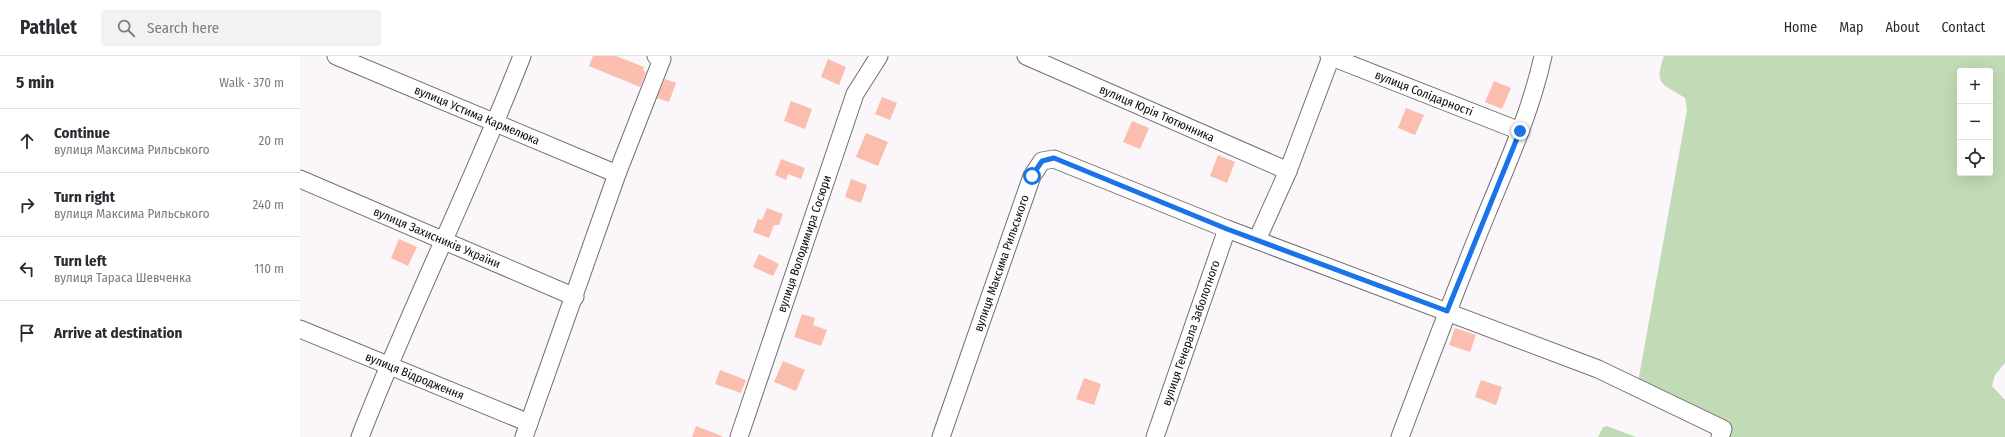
<!DOCTYPE html>
<html lang="en">
<head>
<meta charset="utf-8">
<style>
  :root { --surface:#fff; --page:#f2f2f3; --text:#2b2b33; --muted:#7c7c81; --line:#e1e1e2 }
  body { margin:0; font-family:"Fira Sans Condensed",sans-serif; background:var(--page); color:var(--text) }
  .controls { position:absolute; right:12px; top:12px; display:grid; overflow:hidden; border-radius:4px; box-shadow:0 4px 16px #0002 }
  .controls button { width:36px; height:36px; display:grid; place-items:center; padding:0; border:0; border-bottom:1px solid var(--line); background:var(--surface); color:var(--text); font:20px sans-serif }
  .stop { position:absolute; width:12px; height:12px; margin:-9px; border:3px solid #1a73e8; border-radius:50%; background:#fff }
  .stop.end { background:#1a73e8; border-color:#fff; box-shadow:0 1px 4px #0008 }
  .list { margin:0; padding:0; list-style:none }
  h2 { display:flex; justify-content:space-between; align-items:center; height:52px; margin:0; padding:0 16px; font-size:17px }
  h2 small { font-size:13px; font-weight:400; color:var(--muted) }
  .list li { display:grid; grid-template-columns:26px 1fr auto; gap:12px; align-items:center; box-sizing:border-box; height:64px; padding:0 16px; border-top:1px solid var(--line) }
  .list b { display:block; font-size:15px; white-space:nowrap }
  .list p { margin:0; font-size:13px; white-space:nowrap; color:var(--muted) }
  .list em { font-size:13px; font-style:normal; color:var(--muted) }
  .icon { flex:none; width:22px; height:22px; fill:none; stroke:currentColor; stroke-width:2; stroke-linecap:round; stroke-linejoin:round }
  .map { position:relative; flex:none; width:1705px; height:381px; overflow:hidden }
  header { display:flex; align-items:center; gap:24px; box-sizing:border-box; height:56px; padding:0 20px; background:var(--surface); border-bottom:1px solid var(--line) }
  header strong { font-size:19px }
  nav { display:flex; gap:22px; margin-inline-start:auto; font-size:14px }
  .search { width:280px; height:36px; background:var(--page); display:flex; align-items:center; gap:10px; box-sizing:border-box; padding:0 14px; border-radius:4px; color:var(--muted); font-size:15px }
  main { display:flex }
  aside { flex:1; background:var(--surface) }
  .map>svg:first-child { display:block }
</style>
</head>
<body>
<header>
<strong>Pathlet</strong>
<div class="search"><svg class="icon" aria-label="search" viewBox="0 0 24 24"><circle cx="10" cy="10" r="6"/><path d="M15 15l6 6"/></svg>Search here</div>
<nav><a>Home</a><a>Map</a><a>About</a><a>Contact</a></nav>
</header>
<main>
<aside>
<h2>5 min<small>Walk · 370 m</small></h2>
<ul class="list">
<li><svg class="icon" aria-label="ahead" viewBox="0 0 24 24"><path d="M12 20V5M6 11l6-6 6 6"/></svg><div><b>Continue</b><p>вулиця Максима Рильського</p></div><em>20 m</em></li>
<li><svg class="icon" aria-label="right" viewBox="0 0 24 24"><path d="M7 20v-9h11M14 6l5 5-5 5"/></svg><div><b>Turn right</b><p>вулиця Максима Рильського</p></div><em>240 m</em></li>
<li><svg class="icon" aria-label="left" viewBox="0 0 24 24"><path d="M17 20v-9H6M10 6l-5 5 5 5"/></svg><div><b>Turn left</b><p>вулиця Тараса Шевченка</p></div><em>110 m</em></li>
<li><svg class="icon" aria-label="arrive" viewBox="0 0 24 24"><path d="M6 21V4h12l-3 4 3 4H6"/></svg><div><b>Arrive at destination</b></div></li>
</ul>
</aside>
<div class="map">
<svg width="1705" height="381" viewBox="0 0 1705 381">
  <rect width="100%" height="100%" fill="#faf6f9"/>
  <path fill="#c1dbb6" fill-rule="evenodd" d="M1364,0H1705V307L1695,319L1692,330L1705,344V381H1420L1337,332L1387,54L1385,42C1361,26 1354,30 1364,0ZM1660,15H1690V117H1660Z
    M1307,370L1336,381H1298L1303,371Z"/>
  <path fill="#fbbeae" d="M293,0H316L344,11L343,14L346,16L340,31L289,10Z
    M528,3L546,11L539,29L521,21Z
    M365,23L376,27L369,46L357,42Z
    M1194,25L1211,32L1202,53L1185,46Z
    M582,41L597,47L590,64L575,58Z
    M491,45L512,53L505,73L484,65Z
    M1106,52L1124,59L1115,79L1098,72Z
    M832,65L849,72L840,93L823,86Z
    M566,77L588,86L578,110L556,101Z
    M918,99L935,106L927,127L910,120Z
    M481,103L505,112L501,123L488,118L486,124L475,119Z
    M551,123L567,129L561,147L545,141Z
    M467,152L483,158L479,169H474L469,182L453,176L458,163L462,164Z
    M99,183L117,191L108,210L91,202Z
    M459,198L479,208L473,220L453,211Z
    M502,258L515,262L513,269L527,274L521,290L494,281Z
    M1155,272L1176,279L1170,296L1149,289Z
    M483,305L505,314L496,335L474,326Z
    M420,314L446,324L441,337L415,328Z
    M784,322L801,328L794,349L776,343Z
    M1181,324L1202,331L1196,349L1175,341Z
    M396,370L422,380V381H392Z"/>
  <g fill="none" stroke-linecap="round" stroke-linejoin="round">
    <defs>
      <g id="minor">
        <path id="s1" d="M36,0L317,118"/>
        <path id="s2" d="M726,0L988,115"/>
        <path id="s3" d="M1029,0L1220,75"/>
        <path id="s4" d="M0,123L275,241"/>
        <path d="M957,184L988,115L1031,1"/>
        <path id="s5" d="M0,273L229,367"/>
        <path d="M60,381C110,252 172,129 222,0"/>
        <path d="M224,381L317,118L362,3L356,0"/>
        <path id="s6" d="M439,381L555,38L579,0"/>
        <path id="s7" d="M641,381L732,120L742,105L754,103L927,173L1298,313L1423,373L1420,381"/>
        <path id="s8" d="M855,381L927,173"/>
        <path d="M1100,381C1126,312 1152,243 1180,174C1203,117 1230,60 1243,0"/>
      </g>
    </defs>
    <use href="#minor" stroke="#726f72" stroke-width="19"/>
    <use href="#minor" stroke="#fff" stroke-width="17"/>
  </g>
  <g fill="none" stroke-linecap="round" stroke-linejoin="round">
    <path stroke="#1a73e8" stroke-width="5" d="M732,120L742,105L754,102L927,173L1147,255L1220,75"/>
  </g>
  <g text-anchor="middle" dominant-baseline="central" stroke-width="3.5" stroke-linejoin="round" paint-order="stroke">
    <g font-size="12" fill="#0c0b0c" stroke="#fff">
      <text stroke="none"><textPath href="#s3" startOffset="102">вулиця Солідарності</textPath></text>
      <text stroke="none"><textPath href="#s2" startOffset="143">вулиця Юрія Тютюнника</textPath></text>
      <text stroke="none"><textPath href="#s1" startOffset="153">вулиця Устима Кармелюка</textPath></text>
      <text stroke="none"><textPath href="#s4" startOffset="149">вулиця Захисників України</textPath></text>
      <text stroke="none"><textPath href="#s6" startOffset="204">вулиця Володимира Сосюри</textPath></text>
      <text stroke="none"><textPath href="#s7" startOffset="184">вулиця Максима Рильського</textPath></text>
      <text stroke="none"><textPath href="#s8" startOffset="110">вулиця Генерала Заболотного</textPath></text>
      <text stroke="none"><textPath href="#s5" startOffset="124">вулиця Відродження</textPath></text>
    </g>
  </g>
</svg>
<div class="controls">
<button>+</button>
<button>−</button>
<button><svg class="icon" aria-label="locate" viewBox="0 0 24 24"><circle cx="12" cy="12" r="6"/><path d="M12 2v4M12 18v4M2 12h4M18 12h4"/></svg></button>
</div>
<div class="stop" style="left:732px;top:120px"></div>
<div class="stop end" style="left:1220px;top:75px"></div>
</div>
</main>
</body>
</html>
